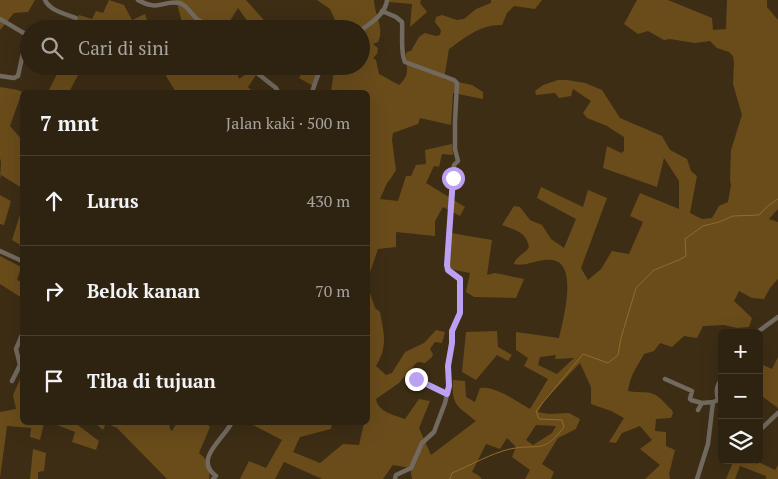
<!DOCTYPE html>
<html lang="id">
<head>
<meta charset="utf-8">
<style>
  :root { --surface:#2e2210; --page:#362a19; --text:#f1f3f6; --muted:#a7a49f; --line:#493f30 }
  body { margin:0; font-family:"PT Serif",serif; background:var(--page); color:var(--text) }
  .controls { position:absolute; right:15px; bottom:15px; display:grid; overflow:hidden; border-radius:8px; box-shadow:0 5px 20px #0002 }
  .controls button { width:45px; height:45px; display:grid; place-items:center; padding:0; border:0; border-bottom:1px solid var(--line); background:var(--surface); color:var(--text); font:25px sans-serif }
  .stop { position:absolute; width:15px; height:15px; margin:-11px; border:4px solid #bca0f2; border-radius:50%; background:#fff }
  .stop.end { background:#bca0f2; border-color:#fff; box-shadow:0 1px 5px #0008 }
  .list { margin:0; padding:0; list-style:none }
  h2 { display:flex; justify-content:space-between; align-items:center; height:65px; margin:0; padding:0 20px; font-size:21px }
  h2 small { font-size:16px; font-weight:400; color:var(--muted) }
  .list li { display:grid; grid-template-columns:32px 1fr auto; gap:15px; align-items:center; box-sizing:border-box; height:90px; padding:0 20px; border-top:1px solid var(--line) }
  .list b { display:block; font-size:19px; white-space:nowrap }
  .list em { font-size:16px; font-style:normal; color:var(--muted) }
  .icon { flex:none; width:28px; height:28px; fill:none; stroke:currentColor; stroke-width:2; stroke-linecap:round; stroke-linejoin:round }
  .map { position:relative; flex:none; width:778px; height:479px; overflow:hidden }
  .search { position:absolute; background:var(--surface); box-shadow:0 5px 20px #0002; left:20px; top:20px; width:350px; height:55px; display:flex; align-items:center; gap:12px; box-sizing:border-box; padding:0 18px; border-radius:28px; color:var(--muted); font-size:19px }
  .panel { position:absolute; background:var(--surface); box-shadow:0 5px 20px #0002; left:20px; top:90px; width:350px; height:335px; border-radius:8px }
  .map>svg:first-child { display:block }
</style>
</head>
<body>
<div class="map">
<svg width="778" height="479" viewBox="0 0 778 479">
  <rect width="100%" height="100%" fill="#3d2d15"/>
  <path fill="#6a4c1b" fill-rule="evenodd" d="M0,0H35L28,12L14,13L0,30Z
    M109,0L124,5L132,20L145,14L149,26L182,22L176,0H246L272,29H253L238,8L225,29H97L77,21L79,15L92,19L96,11L103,13Z
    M317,0H374C374,14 385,28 378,42L373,44L378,48L377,54L373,58L376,60L379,74L399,85C411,74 406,69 406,54L407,52L411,51L419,37L425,33L436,36L440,35L441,30L435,22L436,17L442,15L457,20L464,19L476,9L491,3V0H542L535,9L514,6L507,13L502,25C481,24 466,37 449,49L444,79L472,85L483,92V99L453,93L451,125L420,118L418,124L393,133L392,140L396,170L391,178L387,183L380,199L398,201L406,176H411L416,165L426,164L425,150L452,144L453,155L442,154L439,167L434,166L426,183L465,207L460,216L443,207L435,221V236L396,232V247L378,249L368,278V92H331L333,78L332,66H361V29H339L330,9Z
    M389,0H421L420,3L427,12L410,27L412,4L389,2Z
    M637,0H668L712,18L713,30L726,29L727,0H767V7L778,20V209L769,219L778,222V279L770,288L764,299L752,298L739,291L734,301L752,318L749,327L737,328L724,325L703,326L697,338L684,336L672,347L660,343L654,351L644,354C636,369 631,373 628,391C637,393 647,391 653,394C660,396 666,405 672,410L673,413L671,418L656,419L655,431L666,432V446L675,450L669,474L670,479H645L660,465L640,449L652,440L640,426L622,433L616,443L609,442L624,418L611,411L591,404V387L580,363L544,401L538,412L549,414L569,413L580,419L576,429L558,438L542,464L554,472L551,479H525L530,470L512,457L516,447L507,438L500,449L486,444L472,472L478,475L482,479H412L410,468L393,465L383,479H322L284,462L275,479H240L249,461L266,468L282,440L251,424L252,423L285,424L286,422L332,423L331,429L300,437L293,452L320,463L343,444L359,445L364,423L368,422V407L370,403L368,399V287L375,308L380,312C384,334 388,346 376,366L386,375L392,373L405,352L424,343L436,330L445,332L442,343L435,342L430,349L433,354L432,357L425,363L419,362L416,363L399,383L376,399C378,412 394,415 405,419L419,399L430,401L419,428L431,455L476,421C458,406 451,406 453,380L465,381L466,397L475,402L480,388C495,385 517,402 530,409L548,379L524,366L528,358L516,350V332L559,338C563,320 579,263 552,260C539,258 527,267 514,264C516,256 525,254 529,247C526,231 515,230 502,225L514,206L520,207L530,220L542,225L551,239L564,248L576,219L537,198L541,187L583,207L588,190L607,198L581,268L588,280L601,269L612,251L629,254L643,222L630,216L640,193L679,209V181L664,158L657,187L603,168L607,146L621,153L624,151V137L607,126L587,118L583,113L591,101L573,89L571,96L559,98L555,93L536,95L535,91L543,85L558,80H567L585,83L602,90L620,118L662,136L670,150L687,159L691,171L697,176L690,213L702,219L712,218L719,206L728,202L731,185L730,180L731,150L742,115L733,84L734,63L733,56L729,52L717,48L710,41L695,43L670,39L664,40L648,31L638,34L624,24ZM556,355L555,359L574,358L557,374L538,365L540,357ZM536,425L556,426L552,433L533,445L526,440Z
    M61,66H66L72,70L74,66H83L69,92H48Z
    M167,66H235L239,79L247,73L251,66H262L248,87L253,92H176L166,76Z
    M320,66H325L315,87L299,78L302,72Z
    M0,87L18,90L22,92L10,126L22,140V188L1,175L0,179L1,162L0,158Z
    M0,195L11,201L4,225L0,224Z
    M22,208V246L12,240Z
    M451,233L492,240L487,275L495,273L524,279L516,298L474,297L466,292L470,273L450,269L447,266Z
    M0,256L21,267L17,280L22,282V298L0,284Z
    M497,331L498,347L512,355L508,361L497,355L476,380L462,372L466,332Z
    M778,357V408L759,394V363L772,369Z
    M22,375V422L44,423L40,440L30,437L31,428L7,426L0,478V412L16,409L13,395Z
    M52,423H75L99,441L96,450L72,442L75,432Z
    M95,423H146L152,425L159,423H169L170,429L172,431L177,423H206L210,427L199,453C208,460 211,468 209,479H167L117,428L106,423L103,430Z
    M33,449L46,453L44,471L38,472V479H30Z
    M734,460H754L775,470L778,465V479H766V476L740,466L735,479H726Z"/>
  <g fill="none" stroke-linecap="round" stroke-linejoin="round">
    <path stroke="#936b28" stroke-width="1" d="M450,479L452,473C469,466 492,453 510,449C538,443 543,455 564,427L562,420L539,419L536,411L583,354L608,363L618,355L621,338L636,288L654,270L679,260L686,256L685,239L703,226L719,222L733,216L759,215L769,205L778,199"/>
    <path stroke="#726a5f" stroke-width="4.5" d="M45,0C50,11 66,14 76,18
      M138,0C159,12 162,0 180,3C188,6 191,14 197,19C202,23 210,26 215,29
      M382,11L396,17L402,22C403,34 400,52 405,62L454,80L457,83L455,122V149L458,161L454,165L453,178L447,265L448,270L460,279V313L452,331V343L448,366L449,386L445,403L434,432L422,443L411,468L396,475L395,479
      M0,19L27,35L18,76L14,78L0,76
      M361,30C372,23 386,13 387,0
      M248,66L276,88L278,92
      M143,68L144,66
      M312,92L321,66
      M0,251L22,261
      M756,333L778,317
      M416,379L447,394
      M665,379L692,391L690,399L691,400L702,403L713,402
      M12,381L20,365L16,349L22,335
      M759,407H760
      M698,410L702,403
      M759,431L778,413
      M213,479L216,476C193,459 224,439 232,422
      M697,479L708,444L713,402L718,400C716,391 716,386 722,379"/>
  </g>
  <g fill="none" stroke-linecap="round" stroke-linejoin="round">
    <path stroke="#bca0f2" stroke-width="6" d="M416,379L447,394L449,386L448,366L452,343V331L460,313V279L448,270L447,265L453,178"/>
  </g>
</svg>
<div class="controls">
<button>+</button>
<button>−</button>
<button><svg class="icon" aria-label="layers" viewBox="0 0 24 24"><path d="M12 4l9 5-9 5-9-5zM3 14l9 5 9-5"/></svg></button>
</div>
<div class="stop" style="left:453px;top:178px"></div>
<div class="stop end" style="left:416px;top:379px"></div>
<div class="search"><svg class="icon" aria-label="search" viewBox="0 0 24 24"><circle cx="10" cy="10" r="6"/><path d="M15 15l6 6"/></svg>Cari di sini</div>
<section class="panel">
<h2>7 mnt<small>Jalan kaki · 500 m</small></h2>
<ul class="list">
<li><svg class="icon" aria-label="ahead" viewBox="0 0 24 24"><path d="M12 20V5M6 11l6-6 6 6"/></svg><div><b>Lurus</b></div><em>430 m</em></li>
<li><svg class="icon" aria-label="right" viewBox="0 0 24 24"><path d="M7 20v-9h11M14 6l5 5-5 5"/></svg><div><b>Belok kanan</b></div><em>70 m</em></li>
<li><svg class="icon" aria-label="arrive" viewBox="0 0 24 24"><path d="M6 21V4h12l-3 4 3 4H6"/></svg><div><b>Tiba di tujuan</b></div></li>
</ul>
</section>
</div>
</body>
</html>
